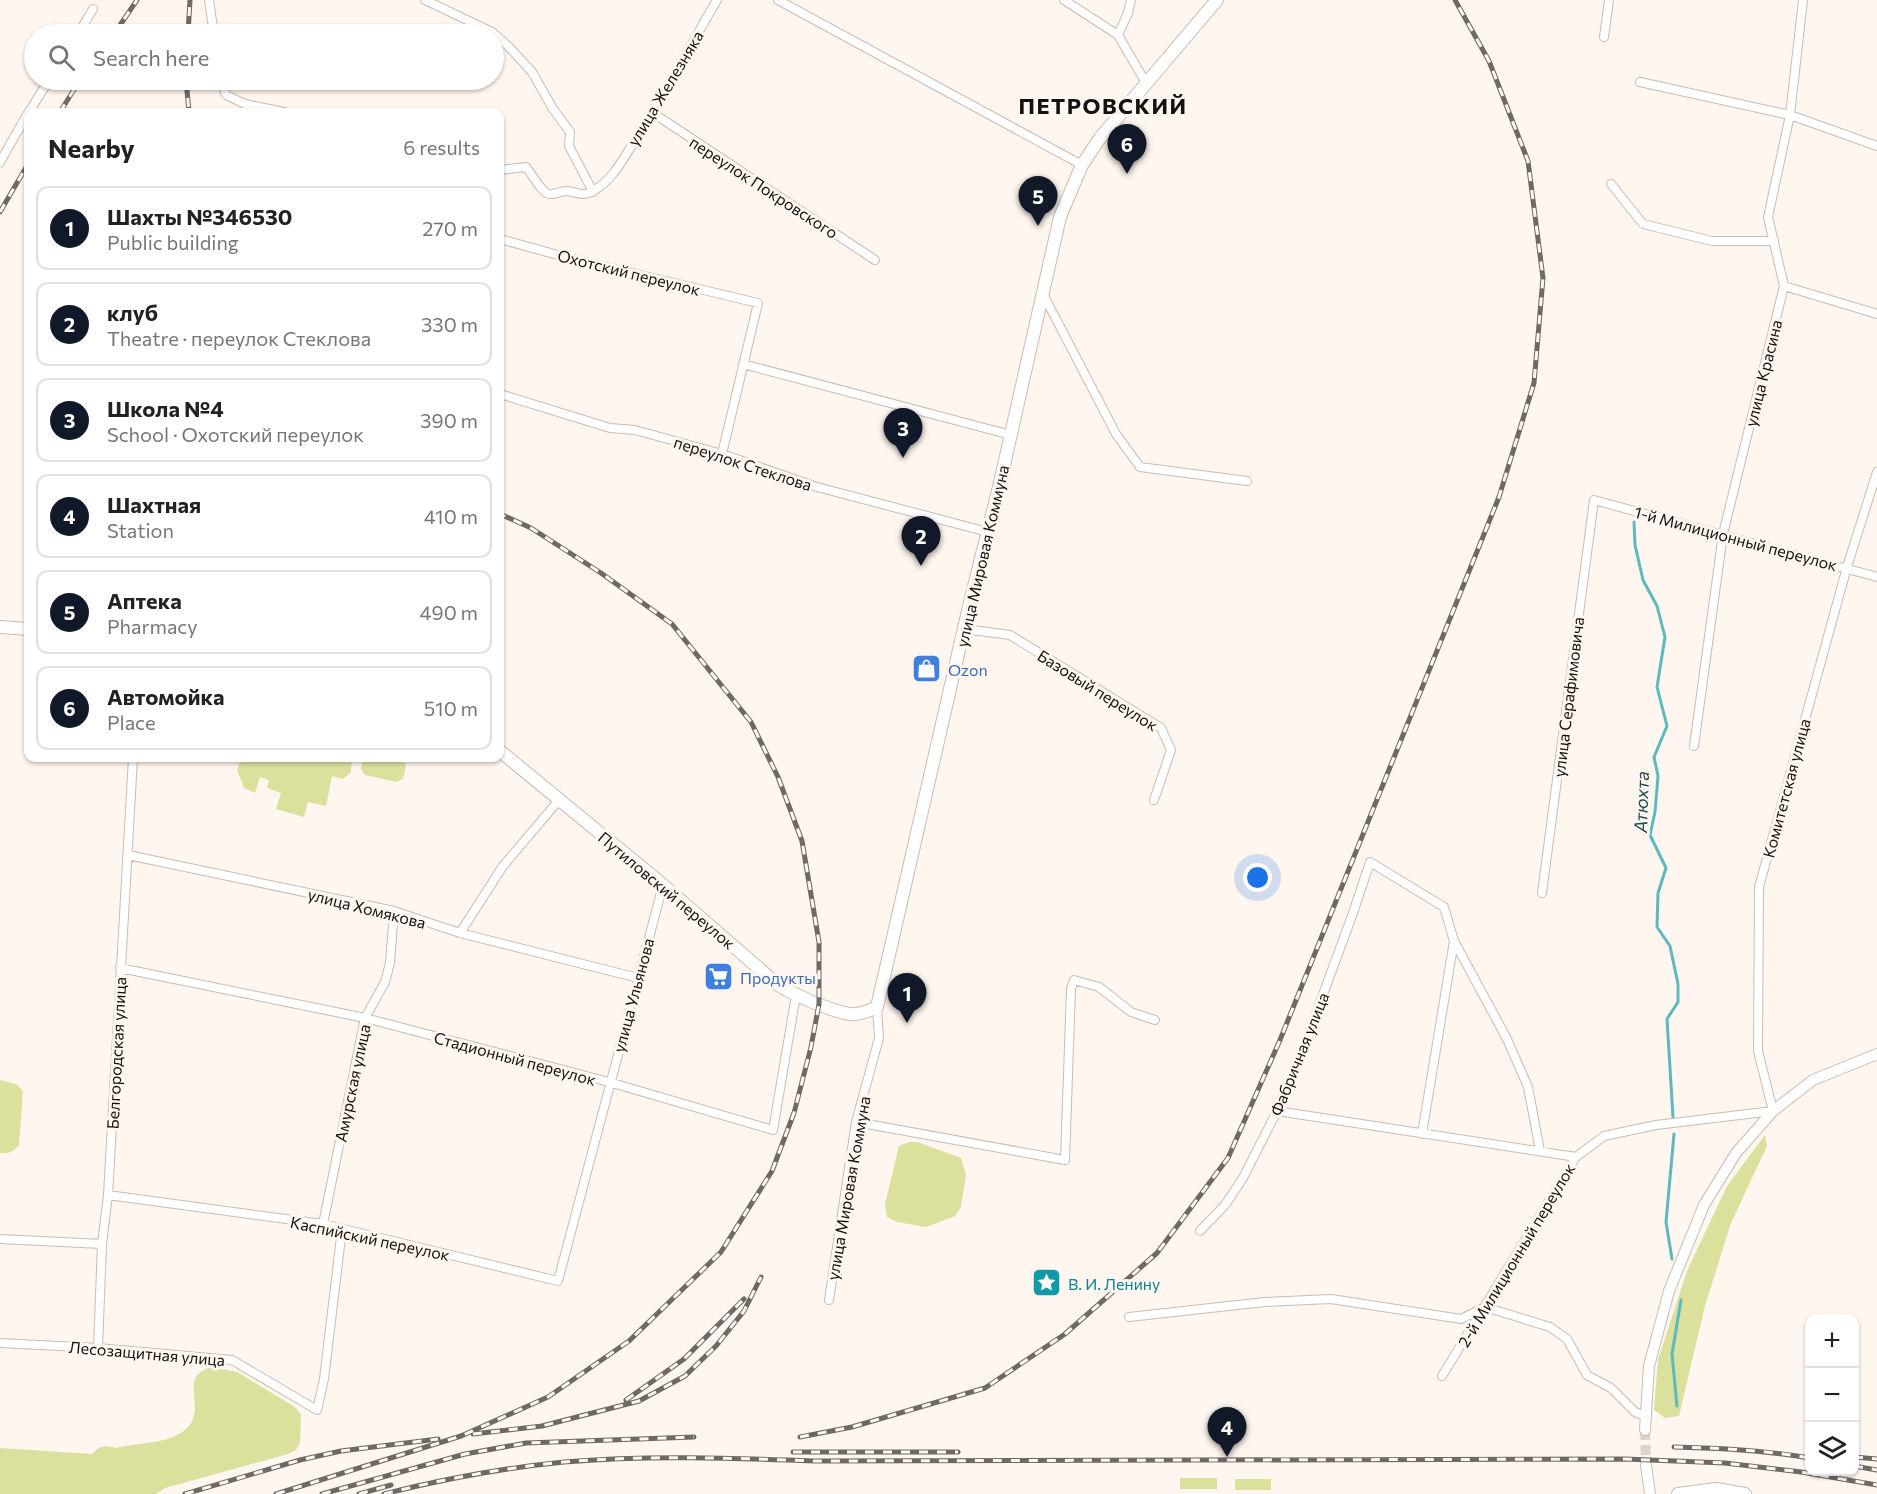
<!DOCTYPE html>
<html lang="en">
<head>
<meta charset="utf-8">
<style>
  :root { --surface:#fff; --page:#f2f2f2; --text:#222; --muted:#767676; --line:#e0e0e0; --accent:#111827 }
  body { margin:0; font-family:Commissioner,sans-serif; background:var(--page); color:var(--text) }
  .controls { position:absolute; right:18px; bottom:18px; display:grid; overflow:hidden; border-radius:12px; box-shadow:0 2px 4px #0004 }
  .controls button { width:54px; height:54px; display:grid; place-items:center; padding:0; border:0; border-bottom:2px solid var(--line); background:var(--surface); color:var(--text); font:30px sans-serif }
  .you { position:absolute; left:1258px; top:878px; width:21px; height:21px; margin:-15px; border:4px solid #fff; border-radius:50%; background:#1a73e8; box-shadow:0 0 0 9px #1a73e833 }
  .badge { display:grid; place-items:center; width:39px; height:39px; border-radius:50%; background:var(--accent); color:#fff; font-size:20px; font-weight:700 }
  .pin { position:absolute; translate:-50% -50px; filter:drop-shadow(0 2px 3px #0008) }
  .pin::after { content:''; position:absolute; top:32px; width:21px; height:18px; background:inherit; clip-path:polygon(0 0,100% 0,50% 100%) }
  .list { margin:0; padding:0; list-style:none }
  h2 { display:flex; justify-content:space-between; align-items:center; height:78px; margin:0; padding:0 24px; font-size:26px }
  h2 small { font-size:20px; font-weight:400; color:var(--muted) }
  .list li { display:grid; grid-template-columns:39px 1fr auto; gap:18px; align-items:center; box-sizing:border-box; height:84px; margin:0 12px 12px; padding:0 12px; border:2px solid var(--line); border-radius:12px }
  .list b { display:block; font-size:22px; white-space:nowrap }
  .list p { margin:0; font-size:20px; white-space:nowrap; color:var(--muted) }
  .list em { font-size:20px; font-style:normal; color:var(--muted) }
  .icon { flex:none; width:33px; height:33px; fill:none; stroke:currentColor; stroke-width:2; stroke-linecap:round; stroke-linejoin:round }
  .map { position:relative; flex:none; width:1877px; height:1494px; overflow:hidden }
  .search { position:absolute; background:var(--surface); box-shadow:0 2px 4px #0004; left:24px; top:24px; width:480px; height:66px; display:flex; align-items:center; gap:15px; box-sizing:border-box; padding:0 21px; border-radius:33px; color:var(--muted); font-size:22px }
  .panel { position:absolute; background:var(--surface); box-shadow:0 2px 4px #0004; left:24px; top:108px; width:480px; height:654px; border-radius:12px }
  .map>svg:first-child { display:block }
</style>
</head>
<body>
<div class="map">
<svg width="1877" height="1494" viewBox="0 0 1877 1494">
  <rect width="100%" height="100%" fill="#fef6ef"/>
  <path fill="#dbe19d" d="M242,758H352L351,772L343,779L332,776L326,806L308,802L304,817L276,809L281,793L267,788L269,780L260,777L255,793L244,788L237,770Z
    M363,758L402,759L406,766L403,779L396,782L365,775L361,769Z
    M0,1080L16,1084L23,1091L19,1145C13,1152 9,1154 0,1153Z
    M1765,1135L1767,1146L1731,1223L1705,1306L1679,1416L1665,1418L1654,1410L1658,1360L1687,1271L1727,1186Z
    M909,1142H917L961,1158L966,1175L961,1207L955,1216L926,1227L897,1222L887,1217L885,1204L899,1146Z
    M211,1367L237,1372L295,1407L301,1414L300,1443L296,1450L288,1454L165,1488L156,1494H0V1448L92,1454C100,1445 105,1445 116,1448C137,1442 172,1445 188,1427C207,1405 177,1378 211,1367Z
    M1180,1478H1217V1489H1180Z
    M1235,1479H1271V1490H1235Z"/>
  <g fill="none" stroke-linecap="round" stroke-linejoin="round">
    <path stroke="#5cb9bd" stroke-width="3" d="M1634,522L1635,545L1643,580L1657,606L1665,637L1657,687L1667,726L1654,757L1658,776L1655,812L1650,835L1666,868L1658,893L1657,927L1670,946L1678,984V1002L1667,1019L1673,1117
      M1672,1259L1666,1222L1674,1134
      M1677,1406L1672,1354L1681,1300"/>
    <path stroke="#dbd4cd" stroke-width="10" stroke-dasharray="10 5" stroke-linecap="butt" d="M1645,1430L1646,1465"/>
    <defs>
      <path id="minor" d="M209,0L214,34
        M425,0L492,32L509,47L532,72L553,109L570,132L569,146L593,192
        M778,0L1082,165
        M1064,0L1118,35L1146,83
        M78,34L93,9
        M1118,35L1128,13L1131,0
        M1604,37L1609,0
        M221,80L226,95L245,104L284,112
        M1640,82L1790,115L1877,146
        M29,112L49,80
        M653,113L875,260
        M0,162L28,113
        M500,170L526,167C532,174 541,192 549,194C554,195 561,191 567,191C577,192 583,197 593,191C613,180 624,157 636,139C665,94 690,46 717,0
        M1611,184L1643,224L1712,241H1774
        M500,239L565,257L758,303L722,454
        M1784,286L1877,314
        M1043,294L1116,434L1140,467L1247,481
        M743,364L1011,435
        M500,394L610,428L635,430L722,454L817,487L988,532
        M965,629L1010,635L1161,728L1171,750L1154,800
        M1694,746L1723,534L1784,286L1768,217L1790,115L1803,0
        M128,855L394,911L460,933L638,978
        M1542,893L1594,500L1877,577
        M460,933L503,866L559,800
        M120,968L365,1018L609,1082L773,1130L796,995
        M1277,1111L1576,1157
        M856,1122L1065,1160L1071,989L1074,980L1099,987L1131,1012L1155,1020
        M1422,1134L1454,941
        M108,1195L323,1224L558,1281L663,885
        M323,1224L365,1018L385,982L390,963L394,911
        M1200,1231L1225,1205L1243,1178L1277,1111L1300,1057L1353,913L1370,862L1444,907L1454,941L1507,1039L1528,1087L1540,1151
        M0,1239L102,1244
        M829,1300L856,1122L879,1038L877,1007
        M1129,1317L1265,1302L1331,1299L1461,1319L1485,1307L1550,1327L1567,1339L1587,1375L1611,1388L1635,1412L1645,1416
        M0,1343L98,1348L232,1360L317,1410L324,1379L342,1229
        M98,1348L102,1244L108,1195L133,758
        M1442,1376L1576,1157L1604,1136L1656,1125L1773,1111L1758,1051L1759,887L1847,567L1877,472"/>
      <path id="tertiary" d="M1645,1430L1649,1366L1669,1291L1704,1205L1736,1153L1773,1111L1813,1080L1877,1054
        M1646,1465L1650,1494"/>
      <path id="secondary" d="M0,627L28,629
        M500,751L663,885L778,985C795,995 830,1011 850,1014C859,1015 869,1011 877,1007L970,602L999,487L1060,217L1082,165L1100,138L1217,0
        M1678,1494L1716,1489L1745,1494"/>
    </defs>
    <use href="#minor" stroke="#c9bcb2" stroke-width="10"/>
    <use href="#tertiary" stroke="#c9bcb2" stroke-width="12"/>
    <use href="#secondary" stroke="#c9bcb2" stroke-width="14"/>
    <use href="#minor" stroke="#fff" stroke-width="8"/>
    <use href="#tertiary" stroke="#fff" stroke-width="10"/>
    <use href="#secondary" stroke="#fff" stroke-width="12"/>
    <defs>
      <path id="rail" d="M114,34L137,0
        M188,34L190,0
        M186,80L189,112
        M60,112L80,80
        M0,212L28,164
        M626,1400L684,1359L744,1299
        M473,1434L542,1426L639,1401L685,1376L716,1346L744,1311L761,1277
        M800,1437L852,1427L985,1388L1065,1334L1157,1253L1228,1158L1280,1040L1499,497L1534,383L1543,278L1528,161L1489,61L1455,0
        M1674,1447C1720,1448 1764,1450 1810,1458
        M793,1452H958
        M1854,1457L1877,1459
        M1854,1466L1877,1470
        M185,1494L300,1460L341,1451L438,1439
        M276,1494L461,1436L548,1397L629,1341L721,1252L772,1171L794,1113L811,1047L819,1004V942L802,841L778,777L751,722L672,624L601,573L531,528L500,514
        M322,1494L465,1454L526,1443L694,1437
        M359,1494L391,1485
        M384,1494C443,1479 503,1468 564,1462C647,1455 732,1458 815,1461L1625,1459L1725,1463L1801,1472L1877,1485"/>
    </defs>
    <use href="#rail" stroke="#6f6964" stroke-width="5"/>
    <use href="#rail" stroke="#fef6ef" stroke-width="3" stroke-dasharray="9" stroke-linecap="butt"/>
  </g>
  <defs>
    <symbol id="shop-square" viewBox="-11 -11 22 22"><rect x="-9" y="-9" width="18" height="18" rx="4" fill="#3f7fe0" stroke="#fef6ef"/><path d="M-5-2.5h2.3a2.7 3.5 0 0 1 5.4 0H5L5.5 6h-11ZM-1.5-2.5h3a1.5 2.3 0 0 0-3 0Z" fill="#fff"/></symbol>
    <symbol id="supermarket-square" viewBox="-11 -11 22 22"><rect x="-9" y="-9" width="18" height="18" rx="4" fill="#3f7fe0" stroke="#fef6ef"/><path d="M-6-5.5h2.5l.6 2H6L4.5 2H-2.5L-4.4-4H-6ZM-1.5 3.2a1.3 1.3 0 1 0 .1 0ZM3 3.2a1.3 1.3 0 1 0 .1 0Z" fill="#fff"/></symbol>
    <symbol id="sight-square" viewBox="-11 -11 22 22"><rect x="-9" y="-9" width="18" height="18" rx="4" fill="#0f9aa8" stroke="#fef6ef"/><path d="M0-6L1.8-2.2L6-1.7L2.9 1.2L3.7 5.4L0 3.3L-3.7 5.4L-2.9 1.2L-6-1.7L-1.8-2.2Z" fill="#fff"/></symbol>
  </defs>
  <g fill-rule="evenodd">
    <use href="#shop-square" x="910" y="652" width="33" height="33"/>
    <use href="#supermarket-square" x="702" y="960" width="33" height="33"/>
    <use href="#sight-square" x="1030" y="1266" width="33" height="33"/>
  </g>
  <g text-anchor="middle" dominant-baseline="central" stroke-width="6" stroke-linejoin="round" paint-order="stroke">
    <g font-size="16" fill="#16110e" stroke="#fef6ef">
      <text transform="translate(665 88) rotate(-59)">улица Железняка</text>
      <text transform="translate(764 187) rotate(33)">переулок Покровского</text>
      <text transform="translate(629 272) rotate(14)">Охотский переулок</text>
      <text transform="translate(1763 373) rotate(-76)">улица Красина</text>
      <text transform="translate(743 463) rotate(18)">переулок Стеклова</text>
      <text transform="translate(1736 538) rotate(15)">1-й Милиционный переулок</text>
      <text transform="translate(982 556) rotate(-77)">улица Мировая Коммуна</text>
      <text transform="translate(1098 690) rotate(32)">Базовый переулок</text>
      <text transform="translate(1568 697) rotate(-83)">улица Серафимовича</text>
      <text transform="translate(1786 788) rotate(-75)">Комитетская улица</text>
      <text transform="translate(667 890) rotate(40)">Путиловский переулок</text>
      <text transform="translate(367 908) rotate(14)">улица Хомякова</text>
      <text transform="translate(633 995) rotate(-75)">улица Ульянова</text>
      <text transform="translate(116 1053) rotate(-87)">Белгородская улица</text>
      <text transform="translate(1299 1054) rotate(-68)">Фабричная улица</text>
      <text transform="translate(515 1058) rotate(15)">Стадионный переулок</text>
      <text transform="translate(352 1083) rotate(-78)">Амурская улица</text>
      <text transform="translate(848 1188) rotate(-80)">улица Мировая Коммуна</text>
      <text transform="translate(370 1238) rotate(12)">Каспийский переулок</text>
      <text transform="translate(1516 1255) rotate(-59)">2-й Милиционный переулок</text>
      <text transform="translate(147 1353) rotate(5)">Лесозащитная улица</text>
    </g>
    <g font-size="16" fill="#366cbe" stroke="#fef6ef" text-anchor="start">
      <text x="948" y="669">Ozon</text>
      <text x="740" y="977">Продукты</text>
    </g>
    <g font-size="16" fill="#0d838f" stroke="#fef6ef" text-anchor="start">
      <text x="1068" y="1283">В. И. Ленину</text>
    </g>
    <g font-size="18" font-style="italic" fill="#204b4d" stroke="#fef6ef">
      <text transform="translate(1641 802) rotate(-88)">Атюхта</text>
    </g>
    <g font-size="22" font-weight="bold" letter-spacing="1.5" fill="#16110e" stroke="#fef6ef">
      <text x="1103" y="105">ПЕТРОВСКИЙ</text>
    </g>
  </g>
</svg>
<div class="controls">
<button>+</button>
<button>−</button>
<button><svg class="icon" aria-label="layers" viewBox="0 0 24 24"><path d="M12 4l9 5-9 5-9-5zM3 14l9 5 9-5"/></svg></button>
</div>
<div class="you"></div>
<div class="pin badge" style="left:907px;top:1023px">1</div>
<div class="pin badge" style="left:921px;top:566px">2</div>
<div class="pin badge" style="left:903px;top:458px">3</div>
<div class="pin badge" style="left:1227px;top:1457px">4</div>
<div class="pin badge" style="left:1038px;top:226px">5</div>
<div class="pin badge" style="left:1127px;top:174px">6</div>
<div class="search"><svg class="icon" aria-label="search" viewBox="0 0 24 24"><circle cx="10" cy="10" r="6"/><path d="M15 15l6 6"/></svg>Search here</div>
<section class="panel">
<h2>Nearby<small>6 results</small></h2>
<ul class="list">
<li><span class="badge">1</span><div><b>Шахты №346530</b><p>Public building</p></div><em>270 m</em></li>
<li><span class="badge">2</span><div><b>клуб</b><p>Theatre · переулок Стеклова</p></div><em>330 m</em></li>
<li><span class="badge">3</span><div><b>Школа №4</b><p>School · Охотский переулок</p></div><em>390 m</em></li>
<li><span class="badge">4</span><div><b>Шахтная</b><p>Station</p></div><em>410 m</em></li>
<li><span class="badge">5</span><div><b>Аптека</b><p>Pharmacy</p></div><em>490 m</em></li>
<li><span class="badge">6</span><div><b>Автомойка</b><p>Place</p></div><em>510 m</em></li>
</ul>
</section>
</div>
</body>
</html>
